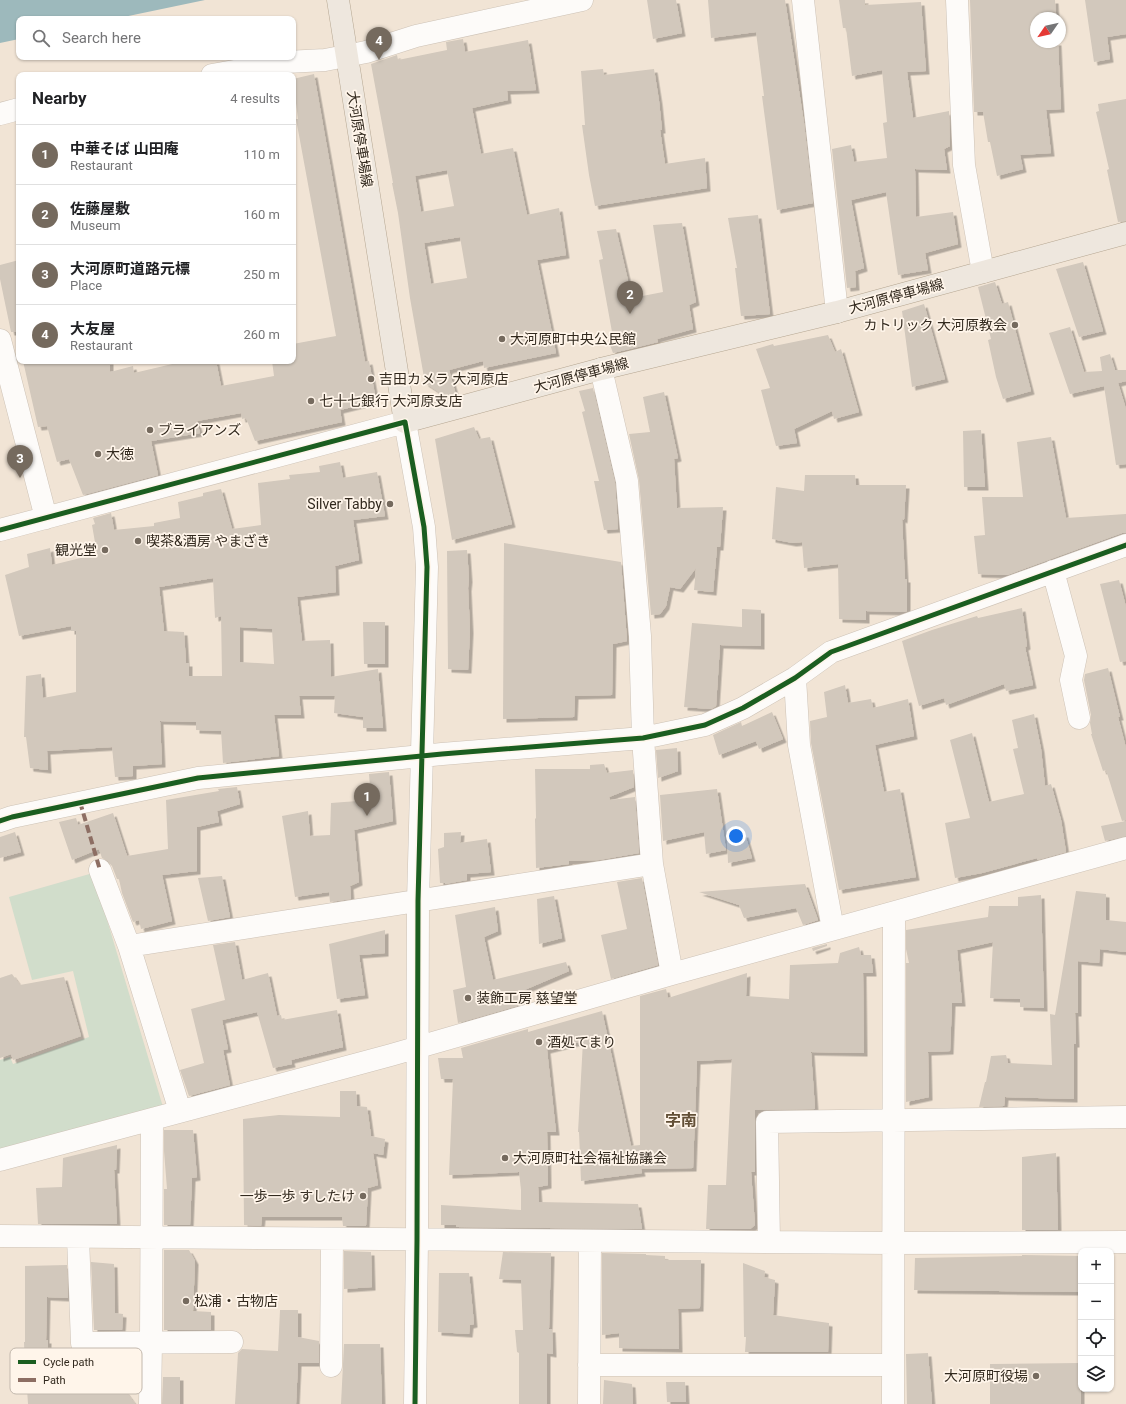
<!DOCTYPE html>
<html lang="en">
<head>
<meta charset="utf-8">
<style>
  :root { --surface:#fff; --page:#f2f2f2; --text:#202124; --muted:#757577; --line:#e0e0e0; --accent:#756a5e }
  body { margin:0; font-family:Roboto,"Noto Sans JP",sans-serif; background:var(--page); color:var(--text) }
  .controls { position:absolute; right:12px; bottom:12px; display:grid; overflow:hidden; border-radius:8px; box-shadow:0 1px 3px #0004 }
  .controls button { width:36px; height:36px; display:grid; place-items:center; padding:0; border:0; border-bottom:1px solid var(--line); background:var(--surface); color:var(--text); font:20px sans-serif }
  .compass { position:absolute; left:1030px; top:12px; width:36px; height:36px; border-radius:50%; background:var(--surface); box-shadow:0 1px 3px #0004; rotate:236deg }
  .you { position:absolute; left:736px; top:836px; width:14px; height:14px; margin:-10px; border:3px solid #fff; border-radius:50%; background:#1a73e8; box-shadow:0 0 0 6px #1a73e833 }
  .badge { display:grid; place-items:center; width:26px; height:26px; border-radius:50%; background:var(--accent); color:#fff; font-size:13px; font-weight:700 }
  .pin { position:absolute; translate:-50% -33px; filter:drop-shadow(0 1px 2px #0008) }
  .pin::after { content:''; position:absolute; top:21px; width:14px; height:12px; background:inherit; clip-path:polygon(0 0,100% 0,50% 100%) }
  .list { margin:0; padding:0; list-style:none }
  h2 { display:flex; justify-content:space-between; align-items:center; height:52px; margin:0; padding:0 16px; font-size:17px }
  h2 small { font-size:13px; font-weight:400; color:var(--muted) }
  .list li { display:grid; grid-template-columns:26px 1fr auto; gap:12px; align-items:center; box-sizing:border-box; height:60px; padding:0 16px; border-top:1px solid var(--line) }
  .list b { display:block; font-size:15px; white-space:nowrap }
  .list p { margin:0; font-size:13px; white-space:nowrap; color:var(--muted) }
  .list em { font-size:13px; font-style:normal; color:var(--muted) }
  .icon { flex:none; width:22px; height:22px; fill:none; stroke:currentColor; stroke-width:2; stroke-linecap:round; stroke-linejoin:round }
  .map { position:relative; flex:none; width:1126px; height:1404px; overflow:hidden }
  .search { position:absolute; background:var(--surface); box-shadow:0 1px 3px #0004; left:16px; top:16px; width:280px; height:44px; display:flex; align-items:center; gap:10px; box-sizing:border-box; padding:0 14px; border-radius:8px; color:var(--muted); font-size:15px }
  .panel { position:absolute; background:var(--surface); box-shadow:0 1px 3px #0004; left:16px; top:72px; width:280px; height:292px; border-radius:8px }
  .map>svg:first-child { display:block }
</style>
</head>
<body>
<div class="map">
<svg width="1126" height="1404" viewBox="0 0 1126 1404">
  <defs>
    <filter id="shadow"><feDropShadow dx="3.5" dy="3.5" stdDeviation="0" flood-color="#0004"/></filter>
  </defs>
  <rect width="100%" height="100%" fill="#f1e4d5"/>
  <path fill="#d1ddcb" d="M93,873L163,1107L0,1151V1060L10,1057L13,1064L89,1037L73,971L32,980L9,897Z"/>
  <path fill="#9db9bc" d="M0,0H205L114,19H19V39L0,43Z"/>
  <path fill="#d2c8bc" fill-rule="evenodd" filter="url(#shadow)" d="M647,0H676L682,33L653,39Z
    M708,0H785L804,123L813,203L777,210L762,96H764L756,32L711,38Z
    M839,0H865V5L921,2L926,71L907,72L913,118L949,111L950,146L944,149L947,170L915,169L916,217L953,212L958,244L925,253L928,270L898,275L886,192L851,200L864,268L855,271L856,287L847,288L832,149L851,145L854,162L887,158L883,123L887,122L882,70L852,76L846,28H843Z
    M970,0H1055L1056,18H1036V42H1058L1061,109L1046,110L1051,153L1020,155L1023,169L997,176L990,142H988L983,112H974Z
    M1085,0H1126V34L1107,37L1110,59L1094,62Z
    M463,39L465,52L528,40L536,90L507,91L508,100L472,108L481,154L513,148L527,215L559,208L566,255L537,260L556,353L484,368L483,361L449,370L456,395L448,398L425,383L410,298L398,213L392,183H393L371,64L397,55L398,60L447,50L446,42ZM447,170L454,206L421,212L415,176ZM460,237L467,278L431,284L424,243Z
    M603,69L604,75L654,69L659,101L662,130H660L665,164L705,158L707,188L595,206L589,175L582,125H585L581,71Z
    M314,74L365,362L369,361L376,401L340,410L342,422L255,441L246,418L242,419L241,413L197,421L200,433L151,441L158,475L83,495L69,459L57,462L47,426L38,427L23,361H110V372L133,366L134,373L185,361H216L221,386L274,376L272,361H293V344L336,336L296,119H298L293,79Z
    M1126,99V221L1118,222L1107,170L1109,169L1096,112L1099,111L1098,104Z
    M758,215L770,314L741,316L735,268H737L728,218Z
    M682,223L696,302L689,305L693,329L657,339L658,342L613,353L607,337L612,332L599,260L603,259L597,231L616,229L632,298L663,292L653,225Z
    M19,260V332H11L0,279V265Z
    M1083,262L1103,331L1079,337L1056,269Z
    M995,282L1002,304L1008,302L1031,391L1003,399L996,377L988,340L991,339L978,287Z
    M924,304L945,379L912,387L902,311Z
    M1070,327L1084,372L1102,371L1100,357L1110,354L1115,370H1126V381L1118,383L1126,409V464L1116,465L1104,386L1070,394L1049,333Z
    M828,335L835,352L841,349L859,412L834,419L832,411L794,429L797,443L776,446L761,390L770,388L756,349L773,344L774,346Z
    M593,388L615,483L618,529L604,530L594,481H599L582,412L585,411L579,391Z
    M664,392L678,458L674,459L677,508L723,507L720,547H717L713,592L694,590L696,568L680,589L670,587L666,606L660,614L651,615L639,480L629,434L650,432L643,397Z
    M474,427L479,439L490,437L512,524L452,540L435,439Z
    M981,430L985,487H964L963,431Z
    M1051,437L1066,518L1126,514V533H1122L1007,575L978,574L974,536L985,535L982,497H1023L1017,442Z
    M340,462L343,478L377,472L385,516L353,520L359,560L335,566L336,592L297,597L302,641L330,640L331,677L378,669L383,728H363V717L334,713L335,696H299L301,715H274L279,756L223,763L221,731L196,730V722L160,721L162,764L133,766V776L115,777L112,747L47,751L48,770L30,768L26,737H24L26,676L41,674L43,698L76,692V631H71V626L19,636L5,575L29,567L27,554L50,548L52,565L97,554L92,525L95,524L93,518L111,513L114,530L154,526V523L180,518L178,502L203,496V493L221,489L232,529L261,525L258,483L290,479L289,475L320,472L319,466ZM213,578L215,618L221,616L222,676H189V663H186L184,632L164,631L159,587ZM240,627L272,629L274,664L240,662Z
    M805,475H855L856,485H906L904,520L902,519L905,579H907V611L904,612L866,611V620L839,619L838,564L804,568L802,542L793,543L772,539L776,487L804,491Z
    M504,543L621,562L627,641L613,644L612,695L575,696L574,717L503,719Z
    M467,550L469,579L468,588L470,630L468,670L448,669L447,551Z
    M1119,580L1126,607V661L1120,662L1100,584Z
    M1022,608L1027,646L1025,647L1033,685L1006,691L1004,684L946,705L944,698L919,706L902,641L932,630L977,616L978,618Z
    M742,609L761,610V646L720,645L716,706L711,709L684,707L692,623L742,627Z
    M363,622H385V664H364Z
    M1108,668L1120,717H1118L1126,748V820L1122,821L1106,770L1103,771L1091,734H1092L1090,723L1091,715L1084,680L1085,674Z
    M845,685L848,703L871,699L873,708L908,699L914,736L875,745L884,792L900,789L916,877L839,890L811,743L810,721L827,717L824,692Z
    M772,712L783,739L759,749L756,741L719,755L713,735L741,722L742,726Z
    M1034,714L1041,749L1045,786L1051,784L1061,820L1066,852L1037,860V858L982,873L955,878L945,823L970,818L950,740L972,733L989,802L1024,794L1013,749L1018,748L1012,720Z
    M677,748L678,771L658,778L656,750Z
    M604,764L607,773L633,770L634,787L609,797L610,800L635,797L639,853L599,860L569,861V864L536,868L535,819L536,818L535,769H590V765Z
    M389,772L393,821L354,830L359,882L350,886L351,899L330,902L329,892L295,897L282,816L308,811L310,836L330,835L331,803L371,800L369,774Z
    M237,787L240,804L217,811L219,822L197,827V871L162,875L172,921L141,929L139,920L133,922L122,893L119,879H117L112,866L108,861L102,858L99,849L72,860L59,822L76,818L78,825L113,813L127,856L168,849L166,800L219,791L218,789Z
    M717,789L726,850L706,854L704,832L663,841L660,795Z
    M1126,821V836L1105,841L1101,826Z
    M15,832L21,852L0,858V837Z
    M461,832L460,843L487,839L491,872L467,874V880L445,884V883H440L438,849L444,847V833Z
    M745,834L752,858L728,863L727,837Z
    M222,876L230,917L208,921L198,878Z
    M642,878L658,965L611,979L601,935L627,929L617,882Z
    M805,884L818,920L803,925L796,908L744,918L739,905L699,892Z
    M1076,891L1106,894V920L1126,922V952L1100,949L1099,963L1078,961V1013H1075L1076,1044H1074V1099L1005,1097L1004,1106L979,1107L985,1082H986L991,1056L1006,1055L1008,1063L1052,1065L1050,1014L1055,1015Z
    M1041,895L1044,1008L1020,1007V999L990,998L993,942L957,950L962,1003H952L950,1051L928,1052L929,1097L906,1102V963H909L906,949V930L988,917L989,906H1018V897Z
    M554,896L562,938L539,944L537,899Z
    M495,907L498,931L484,937L493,980L566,962L569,971L522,991L524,1004L458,1023L453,990L466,987L455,915Z
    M385,930V953L359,955L365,995L337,999L329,944Z
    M235,942L242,980L268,973L277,1016L281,1015L282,1020L337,1010L343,1047L291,1060L292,1064L273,1068L257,1012L222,1020L228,1049L223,1050L230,1085L189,1096L180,1070L204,1063L191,1009L225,1000L213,945Z
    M827,944V946L813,951L812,948Z
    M859,947L861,955H871L873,973H863L864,1053L811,1052L815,1109L755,1110V1172H751L755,1225L750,1229H706L708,1185H726L732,1059L697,1061L693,1168L641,1169L642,1173L581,1181L579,1132H578L583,1041L547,1050L556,1132H547L548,1185L538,1187L539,1202L638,1204L642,1229L456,1227V1225H441V1205L521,1210V1190L519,1172L449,1175L453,1079H441L438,1058H463L461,1048L528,1029V1032L602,1011L631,1146L640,1145V996L666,989L668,998L747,973L746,996L789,999L790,965L838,963L840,953Z
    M12,974L20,985L64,977L81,1036L13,1060L11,1054L0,1058V978Z
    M340,1091H356L357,1106L367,1107L371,1136L385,1139L383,1155L373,1153L378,1185L368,1188L366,1226H343L342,1217H262L261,1226L244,1225L243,1119L279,1115L340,1117Z
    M164,1130H193L197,1177L192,1178L190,1225H164V1189H167L164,1151Z
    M117,1145L116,1170H114L117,1224H38L36,1188L62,1187L63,1158Z
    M1056,1153L1058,1230H1022V1157Z
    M164,1250H189L195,1261L193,1311L211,1312V1330H164Z
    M344,1251L371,1252L372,1287L344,1289Z
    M503,1252L551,1253L549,1329H552L553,1354L547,1353V1404H519V1353L517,1352L515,1330H523L521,1280L499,1279Z
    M602,1253L646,1254V1255L665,1256V1260H701L700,1308L678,1309L679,1349L619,1348V1333L602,1335Z
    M1022,1255L1081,1256V1292L914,1290L915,1258L1022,1256Z
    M91,1262L114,1264L115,1313L123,1314L122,1330H94Z
    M743,1263L765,1271L764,1277L775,1280L773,1315L829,1323L828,1352H745L746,1337H744Z
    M67,1265L68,1298L47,1297L46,1340H48V1387L74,1388L94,1365L102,1387L121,1385L135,1404H28L26,1374H25L24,1342H25V1266Z
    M439,1273H469L474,1324L470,1325L469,1334L438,1332Z
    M280,1310H298V1337L319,1341V1363H298L296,1404H235L238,1353L242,1349L278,1351Z
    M344,1344H380L382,1404H341Z
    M928,1353L932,1404H907L906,1354Z
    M1081,1363V1404H990V1364Z
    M163,1377H180V1404H162Z
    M604,1380L632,1384L633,1404H603Z
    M666,1382H685L686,1402H667Z"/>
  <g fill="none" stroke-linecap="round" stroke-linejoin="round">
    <defs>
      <path id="minor" d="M803,0L837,312
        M957,0L964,165L983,272
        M212,75L286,62L325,60L366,52L416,36L582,0
        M0,114L19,109
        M0,340L46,518
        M601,369L627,481L640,636L643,738L652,864L672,974
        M0,530L405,422L424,527L427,567L418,901L417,1240L415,1404
        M1053,571L1076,656L1071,680L1079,718
        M795,678L799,745L833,929
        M0,821L12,817L198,778L442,754L643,738L705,725L743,708L795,678L831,652L1126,545
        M100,870L129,946L180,1111
        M129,946L652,864
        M0,1160L391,1055L672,974L1126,848
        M0,1236L893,1243L1126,1242
        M78,1237L82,1343L232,1342
        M769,1242L767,1122L1126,1117
        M589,1365H893
        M331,1366L332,1239
        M150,1404L151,1342L152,1119
        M589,1404L590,1241
        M893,1404L894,914"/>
      <path id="major" d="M338,0L405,422L601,369L837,312L1126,233"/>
    </defs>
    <use href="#minor" stroke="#cdc2b6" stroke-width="23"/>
    <use href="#major" stroke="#b5a691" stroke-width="23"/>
    <use href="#minor" stroke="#fdfbf9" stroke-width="22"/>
    <use href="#major" stroke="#eee7de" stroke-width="22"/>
    <path stroke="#8d6e63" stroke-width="4" stroke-dasharray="8 4" stroke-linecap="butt" d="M80,802L100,870"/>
    <defs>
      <path id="cycleway" d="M0,530L405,422L424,527L427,567L418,901L417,1240L415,1404
        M0,821L12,817L198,778L442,754L643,738L705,725L743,708L795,678L831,652L1126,545"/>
    </defs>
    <use href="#cycleway" stroke="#fff5ea" stroke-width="8"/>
    <use href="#cycleway" stroke="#1b5e20" stroke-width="5"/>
  </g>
  <g fill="#756a5e" stroke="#fff5ea" stroke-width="1.5">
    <circle cx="1015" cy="325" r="4"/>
    <circle cx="502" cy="339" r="4"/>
    <circle cx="371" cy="379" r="4"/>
    <circle cx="311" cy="401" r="4"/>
    <circle cx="150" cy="430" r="4"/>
    <circle cx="98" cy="454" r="4"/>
    <circle cx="390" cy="504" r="4"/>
    <circle cx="138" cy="541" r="4"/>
    <circle cx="105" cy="550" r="4"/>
    <circle cx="468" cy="998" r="4"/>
    <circle cx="539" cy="1042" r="4"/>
    <circle cx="505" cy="1158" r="4"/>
    <circle cx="363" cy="1196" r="4"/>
    <circle cx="186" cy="1301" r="4"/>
    <circle cx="1036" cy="1376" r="4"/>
  </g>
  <g text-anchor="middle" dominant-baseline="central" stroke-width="3.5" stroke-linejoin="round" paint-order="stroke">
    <g font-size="14" fill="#32291e" stroke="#fff5ea">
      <text transform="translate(360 139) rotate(81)">大河原停車場線</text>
      <text transform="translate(896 296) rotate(-15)">大河原停車場線</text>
      <text transform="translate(581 375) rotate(-15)">大河原停車場線</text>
    </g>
    <g font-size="14" fill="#32291e" stroke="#fff5ea" text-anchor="start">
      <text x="1007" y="325" text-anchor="end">カトリック 大河原教会</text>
      <text x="510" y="339">大河原町中央公民館</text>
      <text x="379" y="379">吉田カメラ 大河原店</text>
      <text x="319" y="401">七十七銀行 大河原支店</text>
      <text x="158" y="430">ブライアンズ</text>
      <text x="106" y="454">大徳</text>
      <text x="382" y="504" text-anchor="end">Silver Tabby</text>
      <text x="146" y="541">喫茶&amp;酒房 やまざき</text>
      <text x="97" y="550" text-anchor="end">観光堂</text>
      <text x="476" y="998">装飾工房 慈望堂</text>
      <text x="547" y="1042">酒処てまり</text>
      <text x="513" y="1158">大河原町社会福祉協議会</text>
      <text x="355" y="1196" text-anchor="end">一歩一歩 すしたけ</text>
      <text x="194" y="1301">松浦・古物店</text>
      <text x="1028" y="1376" text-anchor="end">大河原町役場</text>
    </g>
    <g font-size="16" font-weight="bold" fill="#624f36" stroke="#fff5ea">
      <text x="681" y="1120">字南</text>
    </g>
  </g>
  <rect x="10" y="1348" width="132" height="46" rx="6" fill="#fff5ea" stroke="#c2b8ad" stroke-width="1"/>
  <rect x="18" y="1360" width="18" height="4" fill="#1b5e20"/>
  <rect x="18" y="1378" width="18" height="4" fill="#8d6e63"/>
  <g font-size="11" fill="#32291e">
    <text x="43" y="1366">Cycle path</text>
    <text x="43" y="1384">Path</text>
  </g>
</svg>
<div class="controls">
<button>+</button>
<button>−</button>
<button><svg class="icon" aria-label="locate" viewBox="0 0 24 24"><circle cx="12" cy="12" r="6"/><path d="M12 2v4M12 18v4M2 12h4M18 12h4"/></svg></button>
<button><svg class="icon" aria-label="layers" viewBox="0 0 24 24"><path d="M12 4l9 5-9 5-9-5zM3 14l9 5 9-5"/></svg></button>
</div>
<svg class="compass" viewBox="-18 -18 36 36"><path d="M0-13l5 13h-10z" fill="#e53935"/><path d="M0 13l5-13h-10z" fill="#757577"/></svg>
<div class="you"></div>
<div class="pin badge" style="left:367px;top:816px">1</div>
<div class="pin badge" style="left:630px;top:314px">2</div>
<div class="pin badge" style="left:20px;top:478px">3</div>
<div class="pin badge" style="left:379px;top:60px">4</div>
<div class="search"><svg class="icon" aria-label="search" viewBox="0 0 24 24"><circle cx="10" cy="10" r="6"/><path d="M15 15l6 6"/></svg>Search here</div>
<section class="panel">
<h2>Nearby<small>4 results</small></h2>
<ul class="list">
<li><span class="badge">1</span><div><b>中華そば 山田庵</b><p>Restaurant</p></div><em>110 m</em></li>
<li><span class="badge">2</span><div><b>佐藤屋敷</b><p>Museum</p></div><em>160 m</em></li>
<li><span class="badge">3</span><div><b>大河原町道路元標</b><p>Place</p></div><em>250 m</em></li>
<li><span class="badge">4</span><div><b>大友屋</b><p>Restaurant</p></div><em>260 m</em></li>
</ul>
</section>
</div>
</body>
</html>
